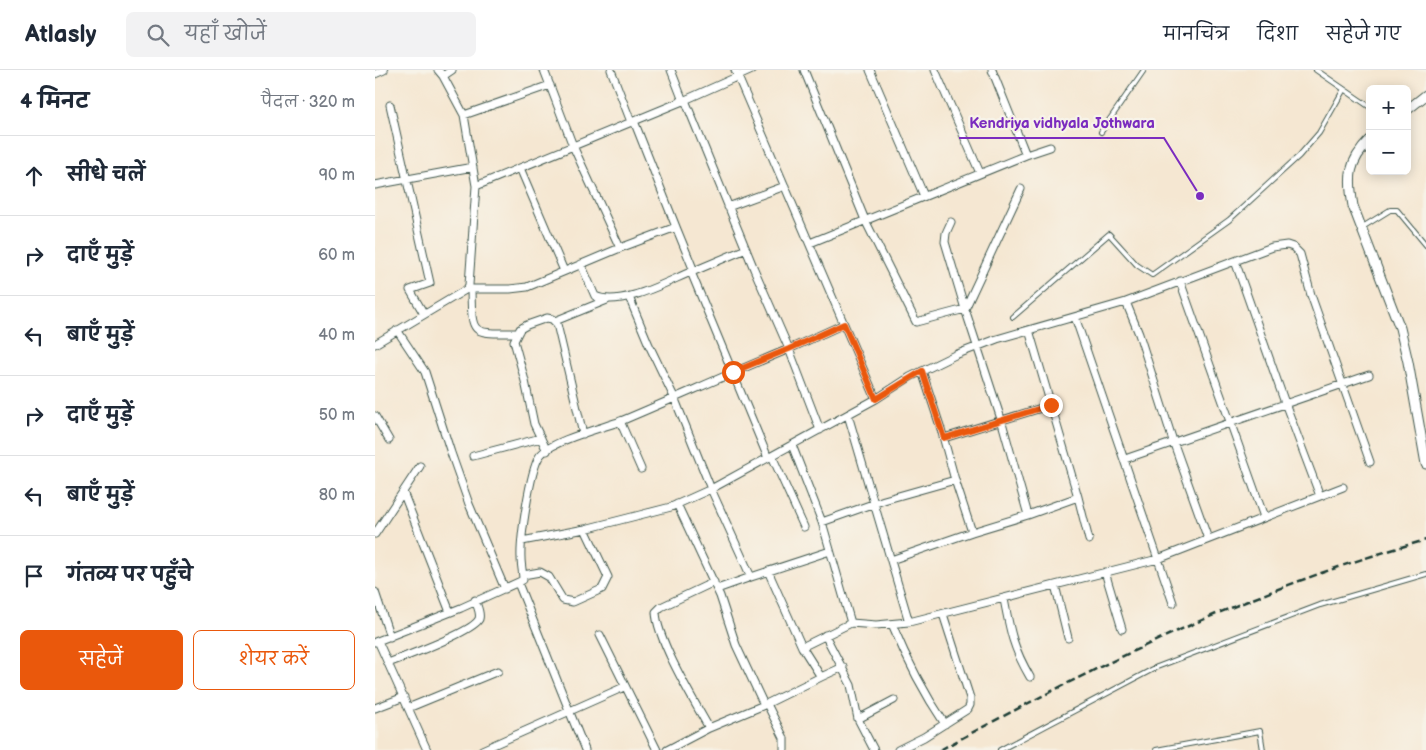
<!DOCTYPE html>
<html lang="hi">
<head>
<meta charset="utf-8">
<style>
  :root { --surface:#fff; --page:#f2f2f3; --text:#1f2937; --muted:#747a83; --line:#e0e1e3; --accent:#ea580c }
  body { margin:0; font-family:"Balsamiq Sans","Playpen Sans Deva",sans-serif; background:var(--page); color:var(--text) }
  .controls { position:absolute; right:15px; top:15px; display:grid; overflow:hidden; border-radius:8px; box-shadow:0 2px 12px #0003 }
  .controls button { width:45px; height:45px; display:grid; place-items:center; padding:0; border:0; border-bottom:1px solid var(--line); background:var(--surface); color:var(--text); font:25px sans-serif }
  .stop { position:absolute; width:15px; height:15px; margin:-11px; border:4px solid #ea580c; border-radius:50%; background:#fff }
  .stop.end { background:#ea580c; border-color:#fff; box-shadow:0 1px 5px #0008 }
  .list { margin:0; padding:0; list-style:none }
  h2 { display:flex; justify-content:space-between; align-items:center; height:65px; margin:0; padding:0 20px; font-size:21px }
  h2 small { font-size:16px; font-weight:400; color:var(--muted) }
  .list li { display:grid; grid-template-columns:32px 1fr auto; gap:15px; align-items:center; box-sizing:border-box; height:80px; padding:0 20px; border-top:1px solid var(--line) }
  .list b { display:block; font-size:19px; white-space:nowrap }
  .list em { font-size:16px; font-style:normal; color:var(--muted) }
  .actions { display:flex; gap:10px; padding:15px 20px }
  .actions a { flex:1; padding:11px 0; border:1px solid var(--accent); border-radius:8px; text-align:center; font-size:18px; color:var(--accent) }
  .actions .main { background:var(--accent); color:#fff }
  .icon { flex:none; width:28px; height:28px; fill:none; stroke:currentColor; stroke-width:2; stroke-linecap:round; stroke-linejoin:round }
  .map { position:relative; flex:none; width:1051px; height:680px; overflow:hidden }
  header { display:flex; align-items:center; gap:30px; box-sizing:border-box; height:70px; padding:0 25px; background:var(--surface); border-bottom:1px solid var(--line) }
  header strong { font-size:24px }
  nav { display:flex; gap:28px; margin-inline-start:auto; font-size:18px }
  .search { width:350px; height:45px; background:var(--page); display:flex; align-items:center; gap:12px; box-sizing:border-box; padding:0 18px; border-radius:8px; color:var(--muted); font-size:19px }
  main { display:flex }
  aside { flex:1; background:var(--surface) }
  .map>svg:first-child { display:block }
</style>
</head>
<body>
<header>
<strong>Atlasly</strong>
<div class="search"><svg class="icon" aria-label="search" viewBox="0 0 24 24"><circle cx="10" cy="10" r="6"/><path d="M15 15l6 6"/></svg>यहाँ खोजें</div>
<nav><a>मानचित्र</a><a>दिशा</a><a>सहेजे गए</a></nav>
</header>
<main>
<aside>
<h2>4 मिनट<small>पैदल · 320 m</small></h2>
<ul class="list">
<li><svg class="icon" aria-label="ahead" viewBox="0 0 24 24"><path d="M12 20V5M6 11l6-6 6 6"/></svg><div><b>सीधे चलें</b></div><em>90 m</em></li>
<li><svg class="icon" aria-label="right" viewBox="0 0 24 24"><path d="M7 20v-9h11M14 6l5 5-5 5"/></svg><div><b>दाएँ मुड़ें</b></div><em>60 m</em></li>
<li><svg class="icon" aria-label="left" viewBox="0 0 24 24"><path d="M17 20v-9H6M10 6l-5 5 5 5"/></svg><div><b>बाएँ मुड़ें</b></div><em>40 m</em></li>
<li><svg class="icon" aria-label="right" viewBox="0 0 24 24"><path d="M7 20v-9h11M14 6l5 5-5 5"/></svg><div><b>दाएँ मुड़ें</b></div><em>50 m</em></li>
<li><svg class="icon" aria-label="left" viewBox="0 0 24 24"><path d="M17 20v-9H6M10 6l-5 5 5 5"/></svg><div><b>बाएँ मुड़ें</b></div><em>80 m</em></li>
<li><svg class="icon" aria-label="arrive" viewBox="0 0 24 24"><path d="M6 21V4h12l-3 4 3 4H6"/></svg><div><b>गंतव्य पर पहुँचे</b></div></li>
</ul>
<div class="actions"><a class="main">सहेजें</a><a>शेयर करें</a></div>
</aside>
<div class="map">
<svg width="1051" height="680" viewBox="0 0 1051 680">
  <rect width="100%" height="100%" fill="#f7f3e8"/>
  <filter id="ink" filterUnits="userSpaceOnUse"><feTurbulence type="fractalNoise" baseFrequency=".02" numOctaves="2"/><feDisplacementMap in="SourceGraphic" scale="10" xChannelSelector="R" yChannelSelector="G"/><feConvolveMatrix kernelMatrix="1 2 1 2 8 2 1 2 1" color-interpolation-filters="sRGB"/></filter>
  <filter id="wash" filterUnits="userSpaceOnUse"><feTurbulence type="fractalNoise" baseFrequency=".0096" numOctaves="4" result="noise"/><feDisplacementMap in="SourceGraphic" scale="20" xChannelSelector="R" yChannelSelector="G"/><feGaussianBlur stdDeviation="1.12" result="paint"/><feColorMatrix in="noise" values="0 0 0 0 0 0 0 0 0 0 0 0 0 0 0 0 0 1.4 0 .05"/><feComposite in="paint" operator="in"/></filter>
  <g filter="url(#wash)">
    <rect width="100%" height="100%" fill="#f5e7d2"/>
  </g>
  <g filter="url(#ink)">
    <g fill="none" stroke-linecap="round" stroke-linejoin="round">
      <defs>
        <path id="service" d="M941,0L995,37
          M726,62L769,0
          M986,158L1015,140H1022L1051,175
          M638,247L734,164L762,195L777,205L854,150L924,86L944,63L969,19
          M625,680L782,597L945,535L1051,504
          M781,680L885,661L888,680"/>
        <path id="minor" d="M63,0L68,6L77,0
          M236,0L256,52
          M296,0L308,31
          M360,0L501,329
          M429,0L490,150L541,252L590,239L646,119
          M495,0L549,126
          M560,0L605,103
          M617,0L651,85
          M0,4L9,0
          M68,6L89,45L175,15
          M310,30L379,199L414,279L469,254
          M15,35L55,213L35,220L49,244
          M89,45L101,116L310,30L377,0
          M145,98L189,201
          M0,115L98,97
          M353,137L410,116
          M576,152L571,163L570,172L590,239L626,349L653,445
          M301,157L319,201L371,179
          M435,173L651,85L675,77
          M245,178L301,157L259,51
          M206,194L220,226C246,238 293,211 318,201
          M316,202L393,388
          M805,211L889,447
          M92,219H135L152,217L245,178L198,76L169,0
          M96,219C97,266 95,263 142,263
          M254,227L274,275L299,327L336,419L376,507L455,481
          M751,232L764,264L798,371L833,469
          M180,251L232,230
          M22,260L50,302L76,383L94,434L130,519
          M0,274L92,219L94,215L101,116
          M0,346L14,370
          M245,351L266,399
          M569,368L676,335
          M417,375L447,452L509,430L580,410L566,359L547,301
          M172,381L159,354L150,311L139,271L145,259L152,255L172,248L177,249L182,254L208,364
          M98,386L166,368
          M397,386L429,457
          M750,389L994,305
          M28,422L75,542
          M945,426L968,417
          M703,427L714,470
          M302,434L345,526L361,575L389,635
          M447,452L476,553L501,555L534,552L473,345
          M597,462L653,445L703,427L654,260
          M0,464L45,396
          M147,471L210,459L296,437L336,419L501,329L535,307L580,285L622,269L751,232L897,177L912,175L918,177L925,184L936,225L995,392
          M516,490L597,462L580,410
          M393,501L427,577L476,553
          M730,502L747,559
          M148,505L165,502L174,507L188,530L198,532L227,519L233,507L210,459
          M143,513L210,680
          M680,515L693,568
          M342,519L376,507
          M0,522L15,567
          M629,529C635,561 638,578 655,607
          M798,533L783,489L945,426L910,333L860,191
          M534,552L783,489L700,247
          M517,554C531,588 549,623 570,654
          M225,565L282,680
          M450,565L476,615L483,649L499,680
          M3,571L52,680
          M0,572L86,538L148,510C148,503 146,495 146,488C145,469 155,402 164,387C174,371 227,358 246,351C303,327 358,302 414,279L445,360
          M13,593C29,587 98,562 104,549C106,543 102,536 100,530
          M446,607L468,597
          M392,634L409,668V680
          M0,638L29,627
          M33,638L123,601
          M483,649L519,630
          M334,658C319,631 282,570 281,542L286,537L339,512
          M107,680L249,617
          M292,680L334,658L389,635L446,607L427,577
          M523,680L549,667L593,639L595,635V628L568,544"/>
        <path id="tertiary" d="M1032,40L1051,25
          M995,70C973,92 973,107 978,136L1025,258L1033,292L1051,394"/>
      </defs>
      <use href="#service" stroke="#3f564c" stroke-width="6"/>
      <use href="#minor" stroke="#3f564c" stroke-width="9"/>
      <use href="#tertiary" stroke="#3f564c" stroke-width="11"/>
      <use href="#service" stroke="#fff" stroke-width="4"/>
      <use href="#minor" stroke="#fff" stroke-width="7"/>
      <use href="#tertiary" stroke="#fff" stroke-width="9"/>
      <path stroke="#1f3d34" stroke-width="2.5" stroke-dasharray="8 4" stroke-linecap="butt" d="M565,680C720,596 880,517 1051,470"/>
    </g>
  </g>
  <g fill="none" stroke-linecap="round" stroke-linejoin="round" filter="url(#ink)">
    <path stroke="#ea580c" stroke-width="6" d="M358,302L414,279L469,254L501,329L547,301L569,368L676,335"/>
  </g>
  <path fill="none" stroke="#7b2cbf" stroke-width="2" d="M825 126L789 68H584"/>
  <circle fill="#7b2cbf" stroke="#f7f3e8" stroke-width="2" cx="825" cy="126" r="5"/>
  <g font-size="15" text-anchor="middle" font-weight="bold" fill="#7b2cbf" stroke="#f7f3e8" stroke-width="4.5" stroke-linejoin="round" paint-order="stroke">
    <text x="687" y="58">Kendriya vidhyala Jothwara</text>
  </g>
</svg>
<div class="controls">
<button>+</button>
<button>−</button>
</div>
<div class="stop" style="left:358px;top:302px"></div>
<div class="stop end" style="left:676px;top:335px"></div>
</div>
</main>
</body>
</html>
